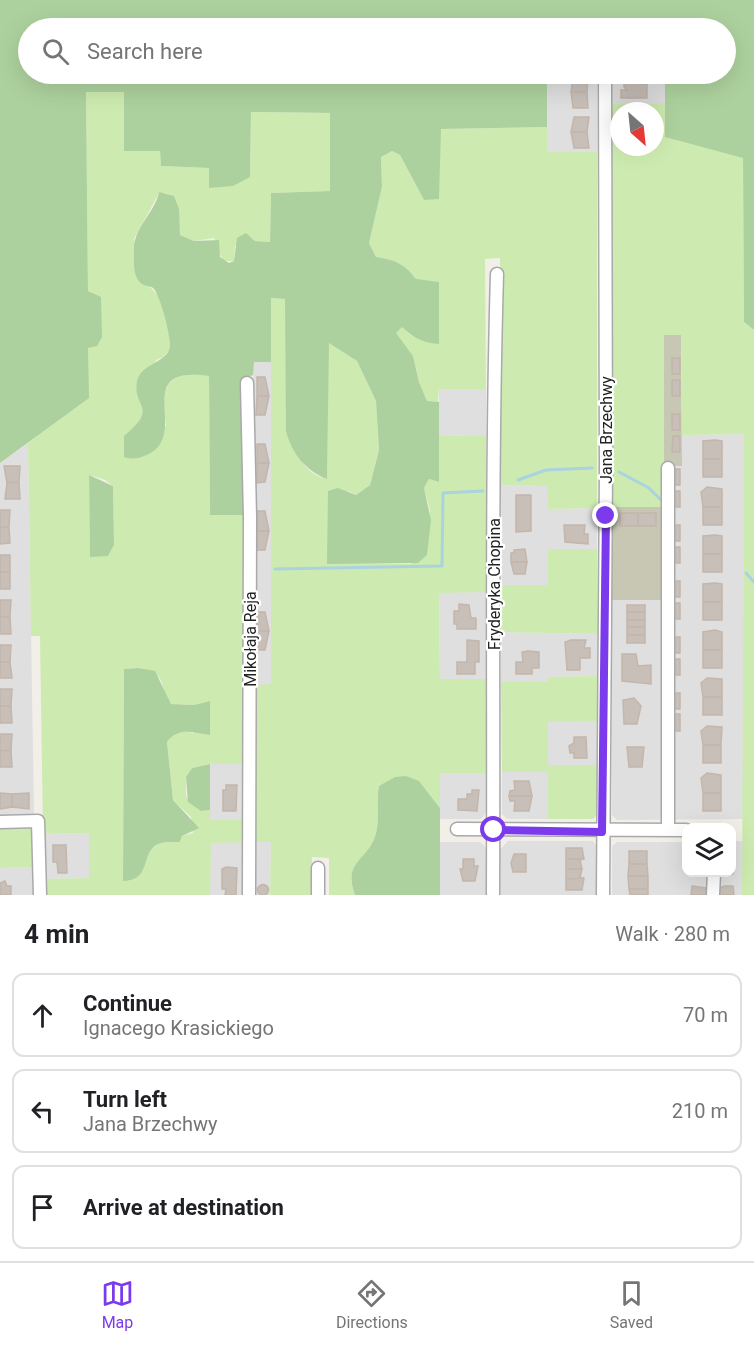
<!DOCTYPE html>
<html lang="en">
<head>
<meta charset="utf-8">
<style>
  :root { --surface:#fff; --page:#f6f6f6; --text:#202124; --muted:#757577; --line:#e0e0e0; --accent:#7c3aed }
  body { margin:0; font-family:Roboto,sans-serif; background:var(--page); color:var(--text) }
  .controls { position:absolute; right:18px; bottom:18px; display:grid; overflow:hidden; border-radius:12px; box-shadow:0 6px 24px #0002 }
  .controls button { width:54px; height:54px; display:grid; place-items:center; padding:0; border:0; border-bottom:2px solid var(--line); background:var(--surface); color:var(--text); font:30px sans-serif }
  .compass { position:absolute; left:610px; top:102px; width:54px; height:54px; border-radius:50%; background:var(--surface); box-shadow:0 6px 24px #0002; rotate:153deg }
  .stop { position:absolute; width:18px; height:18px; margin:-14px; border:4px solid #7c3aed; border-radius:50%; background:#fff }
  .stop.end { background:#7c3aed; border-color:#fff; box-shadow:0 2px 6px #0008 }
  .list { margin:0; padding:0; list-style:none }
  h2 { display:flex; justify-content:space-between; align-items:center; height:78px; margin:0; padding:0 24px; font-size:26px }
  h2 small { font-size:20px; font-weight:400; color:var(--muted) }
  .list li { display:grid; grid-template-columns:39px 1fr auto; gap:18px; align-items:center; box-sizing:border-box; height:84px; margin:0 12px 12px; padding:0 12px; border:2px solid var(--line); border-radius:12px }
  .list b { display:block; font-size:22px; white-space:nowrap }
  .list p { margin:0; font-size:20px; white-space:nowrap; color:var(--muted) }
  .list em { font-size:20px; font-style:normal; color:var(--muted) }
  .icon { flex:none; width:33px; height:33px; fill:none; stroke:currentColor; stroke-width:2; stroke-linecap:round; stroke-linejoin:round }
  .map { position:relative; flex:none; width:754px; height:895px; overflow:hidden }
  .search { position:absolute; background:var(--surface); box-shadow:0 6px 24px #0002; left:18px; right:18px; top:18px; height:66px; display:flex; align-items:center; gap:15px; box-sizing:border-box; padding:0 21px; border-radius:33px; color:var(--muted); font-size:22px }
  .sheet { height:366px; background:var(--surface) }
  nav { display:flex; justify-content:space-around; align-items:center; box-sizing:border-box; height:84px; border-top:2px solid var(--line); background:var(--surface); font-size:16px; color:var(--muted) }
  nav a { display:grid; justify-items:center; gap:3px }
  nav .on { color:var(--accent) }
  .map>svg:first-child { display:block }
</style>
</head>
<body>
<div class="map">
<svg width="754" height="895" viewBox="0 0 754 895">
  <rect width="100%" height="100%" fill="#f2efe9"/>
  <path fill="#e0dfdf" d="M547,74H597V152H547Z
    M612,74H665V103L612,104Z
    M253,362H271V685H255Z
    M439,389H486V435L439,436Z
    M744,434L743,819L617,820L612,815V600H664V466H682V435Z
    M28,443L34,815L0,816V463Z
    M501,485L548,486V509L597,508V549L548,550V585H502Z
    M439,592H486V679H440Z
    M501,632L598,634V676L548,677V682H501Z
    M548,721H597V765H548Z
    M210,764H246V820H210Z
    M502,772H548V819H507L502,814Z
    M440,773H487L486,813L481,819H439Z
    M89,833V878L44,879L43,834Z
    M271,841L270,895H253L254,842Z
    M508,841H593L597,846V895H500V850Z
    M732,841H743L742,895H612V846L617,842H686V872H732Z
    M210,842H246V895H210Z
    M440,842H480L488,849V895H440Z
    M35,867V895H0V868Z"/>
  <path fill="#c7c7b4" d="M664,335H681L682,466H664Z
    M612,507H664V600H612Z"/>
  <path fill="#cdebb0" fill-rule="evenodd" d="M124,91L160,151L161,166L209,168L210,188L250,177L251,112L331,113L330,191L271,193L270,242L255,241L251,237L235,246L234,261H223L214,238L194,241L180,235C177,218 184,192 159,193L134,239L149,286L159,296L170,338V349L163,357L156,360L142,416L137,425L124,437L166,426C161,387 165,369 209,376L210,515H246V764H210L192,768L186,777V796L201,811L210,810V820H246V842L211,843L210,895H44V879L89,878V833L43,834L40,636H31L28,443L37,436L88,348L91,292L88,291L86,92ZM89,475L105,480L113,486L114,545L108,556H90ZM138,668C170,677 156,680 171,704L194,705L210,701L193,733C181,730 175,732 167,742L173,800L191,817L193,833L182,836L180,842C172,842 163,841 156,845C141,855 151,881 123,881L124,669Z
    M665,103L666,137L743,157L744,322L754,330V895H742L744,434L682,435L681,335H664V507H612V104ZM619,111H655V147H619Z
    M547,127V152H597V508L548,509L547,486L501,485L500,258L485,259L486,389H439L438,402L427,401L419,382L413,356L395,333L402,326L412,336L416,279C404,263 395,260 376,257L369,243L382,187L381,157L392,151L400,155L424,200L441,129Z
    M271,298L285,299L301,460C308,471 315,476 327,479L328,342L357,361L376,401L379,450L370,485L356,495L348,491L328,563L411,564L429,530L430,510L424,488L429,479L439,482V436L486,435V592L439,593L440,679H486L487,773H440V808L419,781L379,786C376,801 380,818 376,833C369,861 342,861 355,895H329V858L312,857L311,895H270L271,842H254L255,685L271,684Z
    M548,549H597L598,634L501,632L502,585H548Z
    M598,676L597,721L548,722V765H597V815L593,819H548V772H502L501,682H547L548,677Z
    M34,825L35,867L0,868V826Z"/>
  <path fill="#add19e" d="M0,0H754V330L744,322L743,158L665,137V74H726V28H28V74H547V127L441,129L439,199L424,200L400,155L392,151L381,157L382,187L369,243L376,257C395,260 404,263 416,279L439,282V344C423,343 414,338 402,327L396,333L413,356L419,382L427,401L439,402V482L429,479L424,488L431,520L427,555L418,563L327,564L328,491L338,488L356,495L370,485L379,450L376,401L357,361L329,343L327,479C306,471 292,454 286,431L285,299L271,298V362H254L253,375L244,379L240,385L246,515H210L209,376C128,364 192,435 147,455C139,458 133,460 124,457V436C160,406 132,408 137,381C141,363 168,363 170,346C171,338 160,295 154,289C151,285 146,287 142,284C132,277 134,260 134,250C134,226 155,213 159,192L174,196L179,209L180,235L194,241L219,240L220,257L229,263L234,261L237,238L246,233L255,241L270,242L271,193L330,191V113L251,112L250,177L233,186L209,188V168L161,166L160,151H124V92H86L88,291L101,297L102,337L97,346L88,348L89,398L0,463Z
    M89,475L113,486L114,545L108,556L90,557Z
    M138,668L155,671L171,704L194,705L210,701V735C193,733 179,726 167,742L173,800L199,828L182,836L180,842C172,842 163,841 156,845C141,855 151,881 123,881L124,669Z
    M210,764V810L201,811L188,802L186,777L192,768Z
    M406,776L419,781L440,808V895H355C342,860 369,861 376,833C380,818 376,801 379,786L395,777Z"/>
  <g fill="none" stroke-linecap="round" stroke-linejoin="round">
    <path stroke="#aad3df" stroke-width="3" d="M619,472L649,488L661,500
      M518,480L546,470L592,468
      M275,569L442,566L443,493L483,491
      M746,573L754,582"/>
  </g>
  <path fill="#c7bfb8" stroke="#c4b6ab" stroke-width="1.5" d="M573,77H588L587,92H571Z
    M624,77H640V84H647V98H621V90H627L624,87Z
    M571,92H587L588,108H573Z
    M574,117H589L587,132H571Z
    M571,132H587L589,148H574Z
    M672,358H680V374H672Z
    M257,377H265L269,396H257Z
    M672,380H680V396H672Z
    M257,396H269L265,415H256Z
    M672,414H680V430H672Z
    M673,436H680V452H672Z
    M715,440L722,441V459H703V441Z
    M257,444H265L269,463H257Z
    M703,459H722V477H703Z
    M257,463H269L265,482L257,483Z
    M4,466H20L19,482L7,483Z
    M673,469H680V485H673Z
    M7,483L19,482L20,499H5Z
    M707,487L722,489V507H703L701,492Z
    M673,491H680V507H673Z
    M516,495H531V531L516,532Z
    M703,507H722V525H703Z
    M0,510H10L9,527H0Z
    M257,511H265L269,531H257Z
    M620,513H638V526H620Z
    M638,513H656V526H638Z
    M564,525H585L584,534H588V544L565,542Z
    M673,525H680V541H673Z
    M0,527H9L10,543L0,544Z
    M257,531H269L265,550H257Z
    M715,535L722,536V554H703V536Z
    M673,547H680V563H673Z
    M525,549L527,562H511V553H514V550Z
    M703,554H722V572H703Z
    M0,555H10V572H0Z
    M511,562H527L525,574H514Z
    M0,572H10V589H0Z
    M673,581H680V597H673Z
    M715,583L722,584V602H703V584Z
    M0,600H11L10,617H0Z
    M703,602H722V620H703Z
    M673,603H680V619H673Z
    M459,604L469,605L471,618H476V629H457V624H454V611H459Z
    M627,605H645V612H627Z
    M257,612H265L269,631H257Z
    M627,612H645V620H627Z
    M0,617H10L11,634H0Z
    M627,620H645V627H627Z
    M627,627H645V635H627Z
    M715,630L722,632V650H703V632Z
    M257,631H269L265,650H257Z
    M627,635H645V643H627Z
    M673,637H680V653H673Z
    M467,640L479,641V662H475V674H457V662H467Z
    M571,640H586L584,648H590V658H580V670H567L565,642Z
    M0,645H11L10,662H0Z
    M703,650H722V668H703Z
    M528,651L539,652V668H532V674H516V662H523L522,652Z
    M622,654H636L638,666L651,665V684L622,681Z
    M673,659H680V675H673Z
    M0,662H10L12,678H0Z
    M707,678L722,679V697H703L701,683Z
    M0,689H12L11,706H0Z
    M673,693H680V709H673Z
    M703,697H722V715H703Z
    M634,698L641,706L637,724H624L623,700Z
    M0,706H11L12,723H0Z
    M673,714H680V731H673Z
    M707,726L722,727L721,745H703L701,731Z
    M0,734H12L11,750L0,751Z
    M574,737H586L587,758H574V753H570L569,746L574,743Z
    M703,745H721V763H703Z
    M627,747H644L642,767H629Z
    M11,750L12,767H0V751Z
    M707,773L721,775V793H703L701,778Z
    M514,781H529L532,796H509L510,791L515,790Z
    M226,785H237L236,811H223V790H226Z
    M472,790H479L477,811L458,810V799H467V794H472Z
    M0,793L12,794V807L0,809Z
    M29,793V809L12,807V794Z
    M703,793H721V811H703Z
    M509,796H532L529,811H514L515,801H510Z
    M53,845H66L67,873H58L57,862H53Z
    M566,848H582L584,859H566Z
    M629,851H647V864H629Z
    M514,854H526V872H513L511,863Z
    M463,859H474V866H478L475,881H463L460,869H463Z
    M566,859H584L580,860L582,869H566Z
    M732,861H734L733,874L719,873L732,872Z
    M629,864H647L648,876H628Z
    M226,867L237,868L236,895H225L226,889H222V869Z
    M566,869H582L580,878H584L566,879Z
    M628,876H648V889H629Z
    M584,878L582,890H566V879Z
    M5,881L7,886H11V895H0V883Z
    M257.5 890a5.5 5.5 0 1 1 11 0a5.5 5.5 0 1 1-11 0Z
    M692,886L706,888L707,895H691Z
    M725,886H733L734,895H718L719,888Z
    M629,889H648V895H630Z"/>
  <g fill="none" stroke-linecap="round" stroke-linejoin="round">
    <defs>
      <path id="minor" d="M247,383L250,517L249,895
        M0,822L38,821L40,895
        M457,829L686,830
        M668,830V468
        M318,895V868
        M493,895C494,688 491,481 497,274
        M603,895L606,468L605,74
        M713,895L714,872"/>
    </defs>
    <use href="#minor" stroke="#a9a9a9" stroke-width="15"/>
    <use href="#minor" stroke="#fff" stroke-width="12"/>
  </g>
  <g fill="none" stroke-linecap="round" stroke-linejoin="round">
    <path stroke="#7c3aed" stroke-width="8" d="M494,830L602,832L606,516"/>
  </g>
  <g text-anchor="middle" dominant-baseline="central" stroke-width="4.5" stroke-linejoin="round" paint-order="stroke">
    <g font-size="16" fill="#222" stroke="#fff">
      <text transform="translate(606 430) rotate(-90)">Jana Brzechwy</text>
      <text transform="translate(494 584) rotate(-90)">Fryderyka Chopina</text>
      <text transform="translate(250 639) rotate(-90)">Mikołaja Reja</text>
    </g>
  </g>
</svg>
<div class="controls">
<button><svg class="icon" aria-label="layers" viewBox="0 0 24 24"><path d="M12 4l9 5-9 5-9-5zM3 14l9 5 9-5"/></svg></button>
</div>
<svg class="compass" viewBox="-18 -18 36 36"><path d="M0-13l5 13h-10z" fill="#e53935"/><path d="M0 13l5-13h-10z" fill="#757577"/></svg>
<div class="stop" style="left:494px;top:830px"></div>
<div class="stop end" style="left:606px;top:516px"></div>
<div class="search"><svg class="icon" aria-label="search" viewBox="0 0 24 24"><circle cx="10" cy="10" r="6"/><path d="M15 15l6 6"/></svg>Search here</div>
</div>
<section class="sheet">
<h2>4 min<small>Walk · 280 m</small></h2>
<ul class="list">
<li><svg class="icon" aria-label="ahead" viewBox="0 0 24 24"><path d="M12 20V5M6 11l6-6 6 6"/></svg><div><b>Continue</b><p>Ignacego Krasickiego</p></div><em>70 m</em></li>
<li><svg class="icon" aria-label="left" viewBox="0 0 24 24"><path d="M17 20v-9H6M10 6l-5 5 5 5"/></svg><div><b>Turn left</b><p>Jana Brzechwy</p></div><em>210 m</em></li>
<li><svg class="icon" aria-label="arrive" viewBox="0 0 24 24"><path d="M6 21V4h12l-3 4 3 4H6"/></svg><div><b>Arrive at destination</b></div></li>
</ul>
</section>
<nav>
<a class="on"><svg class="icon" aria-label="map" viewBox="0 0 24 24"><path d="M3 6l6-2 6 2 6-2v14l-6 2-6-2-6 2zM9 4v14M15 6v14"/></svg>Map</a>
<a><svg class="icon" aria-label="directions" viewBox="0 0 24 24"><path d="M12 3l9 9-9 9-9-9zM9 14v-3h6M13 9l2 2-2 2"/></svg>Directions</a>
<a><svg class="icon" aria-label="saved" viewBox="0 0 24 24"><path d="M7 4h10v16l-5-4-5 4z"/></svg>Saved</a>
</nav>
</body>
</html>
